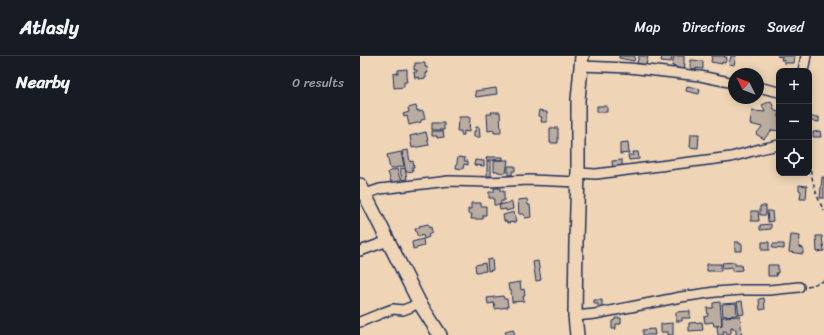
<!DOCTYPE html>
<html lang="en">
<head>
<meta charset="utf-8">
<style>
  :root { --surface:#171b24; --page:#242831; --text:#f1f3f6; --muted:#9ea1a6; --line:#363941 }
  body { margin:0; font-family:Sriracha,sans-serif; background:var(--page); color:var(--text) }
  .controls { position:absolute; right:12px; top:12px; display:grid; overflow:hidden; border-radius:8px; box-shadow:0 2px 10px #0003 }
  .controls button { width:36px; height:36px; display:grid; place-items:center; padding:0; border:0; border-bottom:1px solid var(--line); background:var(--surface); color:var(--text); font:20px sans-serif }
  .compass { position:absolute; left:368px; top:12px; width:36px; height:36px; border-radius:50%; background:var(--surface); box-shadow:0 2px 10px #0003; rotate:312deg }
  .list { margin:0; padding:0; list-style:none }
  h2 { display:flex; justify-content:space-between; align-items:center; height:52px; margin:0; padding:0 16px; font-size:17px }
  h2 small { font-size:13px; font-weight:400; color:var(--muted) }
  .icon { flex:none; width:22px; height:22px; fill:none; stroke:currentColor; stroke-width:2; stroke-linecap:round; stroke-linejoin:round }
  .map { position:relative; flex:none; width:464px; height:279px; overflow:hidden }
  header { display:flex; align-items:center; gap:24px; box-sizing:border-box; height:56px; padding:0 20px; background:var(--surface); border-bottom:1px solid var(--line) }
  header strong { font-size:19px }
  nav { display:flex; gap:22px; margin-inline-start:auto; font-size:14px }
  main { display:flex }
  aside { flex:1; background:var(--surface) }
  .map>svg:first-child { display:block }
</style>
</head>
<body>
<header>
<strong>Atlasly</strong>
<nav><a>Map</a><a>Directions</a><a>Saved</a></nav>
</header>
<main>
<aside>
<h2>Nearby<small>0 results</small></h2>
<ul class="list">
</ul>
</aside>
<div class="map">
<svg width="464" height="279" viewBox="0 0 464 279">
  <rect width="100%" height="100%" fill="#efd5b6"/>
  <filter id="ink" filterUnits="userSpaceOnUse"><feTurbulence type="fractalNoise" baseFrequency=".025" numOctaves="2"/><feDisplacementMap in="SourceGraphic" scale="8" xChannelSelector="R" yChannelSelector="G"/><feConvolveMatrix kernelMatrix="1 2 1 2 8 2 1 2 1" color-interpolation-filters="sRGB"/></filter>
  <g filter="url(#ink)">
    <path fill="#bbaca0" stroke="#1b2f5e" d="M259,0H275L274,5L259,2Z
      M279,0H288L286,9L277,7Z
      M302,0H312L311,6L301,5Z
      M314,0H324V8H325L324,15L317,13V11L312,10Z
      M352,0H365L364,1H367L365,7L362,6V8L351,6Z
      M371,0H376L374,9L369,8Z
      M417,0H435L434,7H424V4H421L422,1Z
      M331,4L343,5V13L336,12V15L331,14Z
      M55,7H65V11H67L68,17H66V22L59,23V21L55,22L54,16H57V14H54V10H55Z
      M47,13V21H46L47,26H44V31L34,32L33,18L38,17V14Z
      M327,30L340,33L339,38L326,35Z
      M136,32L137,38L116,41L115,35Z
      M411,45L415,55L419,56V75L412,74L404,83L396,78L402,71L390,68L392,55L405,56L402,49Z
      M56,50L57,55L59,54V56L63,55L65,63L61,64V66L49,69L47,60L44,61L43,58L49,56L48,52Z
      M237,50H247V56H237Z
      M179,54L183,55V56H187V66H181L182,61L178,60Z
      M131,56H140L141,77H134V74L128,75L127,58H132Z
      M99,61H110L109,76L104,75V79H101V75H97L98,65H99Z
      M450,61H459V66L450,65Z
      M72,67H84V74H72Z
      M116,71H119L120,81H114V75H116Z
      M190,72H198V87H190Z
      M72,75H83L84,81L77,82V80H72Z
      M460,75L461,81H453V76Z
      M66,76L69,89L52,92L50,80Z
      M331,78H339L338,92L330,91Z
      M268,86L269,97L260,98V87Z
      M48,94L50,106L53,105L54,111H52L53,115L46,116L42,95Z
      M41,96L44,110L30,113L27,99Z
      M273,96H278L279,103L269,104L268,99H274Z
      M98,101L105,102L104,105H108V109L104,108L103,113L96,112Z
      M127,101H143V104H126Z
      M115,104L124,105V110L114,109Z
      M134,104H148L146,117L138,116V115H134Z
      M262,104V113L253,114L252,105Z
      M127,105H131V120H127Z
      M148,110H155V115H152V119H148Z
      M45,112L47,123L42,124L40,113Z
      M37,113L41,126L32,129L28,116Z
      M462,121H464V142H460Z
      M439,129L447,130L446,143H440L441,135L439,134Z
      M134,132H140V135H144V145H141V149H134V142H129V136H134Z
      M167,143L168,149H170L171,161L165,162L164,158H159L158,144Z
      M152,146L153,153L146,155V153L140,154L139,149Z
      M111,147H121V150H126V159H123V163H111L112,158H108V153H111Z
      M400,150H406V159H400Z
      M391,155H398L399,165H391Z
      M407,155H412L413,165L408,166Z
      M154,156L156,166L147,167L146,165H144L143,159Z
      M68,168L69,172L71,171L72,177L68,179L69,181L64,183L63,179L58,181L55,173L59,172V170Z
      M411,168V173L400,174V169Z
      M431,179L440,180L439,191L443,192V198L429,196Z
      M456,180H462L464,195L457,196Z
      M63,183L64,190L53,193L52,186Z
      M375,186H379V188H382V195H375Z
      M402,186H409V194H402Z
      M413,188H424V193L412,192Z
      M132,203L133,214L128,215L127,204Z
      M178,205L181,224L176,225L173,206Z
      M375,206V209H381L382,214L372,215V211L363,212L362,207Z
      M125,207L126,215L116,216L115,209Z
      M347,208H361V215H347Z
      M408,209H418V217H416L417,220H408Z
      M160,226L161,234L164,233L165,240H163L164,245L152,246L151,234H149L148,228Z
      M143,240L144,243H147L148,251L135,253L134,247L128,248L127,242Z
      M404,242L405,253L400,254L399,243Z
      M234,244H242V252H238V248H234Z
      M382,245L384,258L379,259L377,246Z
      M360,246L362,269L354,270L353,266L345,267L344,261L348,260L347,252H353V247Z
      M376,247L377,259L363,260L362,248Z
      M330,255V262H322V265H316V256Z
      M380,260L382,279H376V273H373V271H371V277L367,278L366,275H363L364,279H358L357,270L362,269V261Z
      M255,262H261V268H256V273H252V265L255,264Z
      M342,266L343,274L329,275V267Z
      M313,267V279H308V276H301V268Z
      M153,273L155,279H146L145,275Z
      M294,273L295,279H283V274Z"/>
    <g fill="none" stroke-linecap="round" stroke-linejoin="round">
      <defs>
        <path id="street" d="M221,10L269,12L340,20L374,27
          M443,15L446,0
          M398,31L419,36
          M218,117L236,118L371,101L400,93L419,89
          M5,138L20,133L54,129L89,125L128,126L170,124L218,126
          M0,195L28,185
          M215,260L235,258L321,241L355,236L382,234H409L439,231
          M0,266L22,257L33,253L43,254L51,251L59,246"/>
        <path id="secondary" d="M0,129L59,246L80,279
          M217,279L215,260L216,186L218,117V44L222,0"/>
      </defs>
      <use href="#street" stroke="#1b2f5e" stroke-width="12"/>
      <use href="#secondary" stroke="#1b2f5e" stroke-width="16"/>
      <path stroke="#1b2f5e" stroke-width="1.5" stroke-dasharray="4 3" stroke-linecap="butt" d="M449,107C452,123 456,140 464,155
        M447,230L452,229L464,225"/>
      <use href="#street" stroke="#efd5b6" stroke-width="9"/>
      <use href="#secondary" stroke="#efd5b6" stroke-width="13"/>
    </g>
  </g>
</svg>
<div class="controls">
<button>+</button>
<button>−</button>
<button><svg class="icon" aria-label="locate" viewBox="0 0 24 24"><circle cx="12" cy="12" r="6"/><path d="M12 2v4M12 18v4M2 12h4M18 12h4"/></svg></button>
</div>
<svg class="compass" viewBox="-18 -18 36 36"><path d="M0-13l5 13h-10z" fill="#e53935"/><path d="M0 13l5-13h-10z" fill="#9ea1a6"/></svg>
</div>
</main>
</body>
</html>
